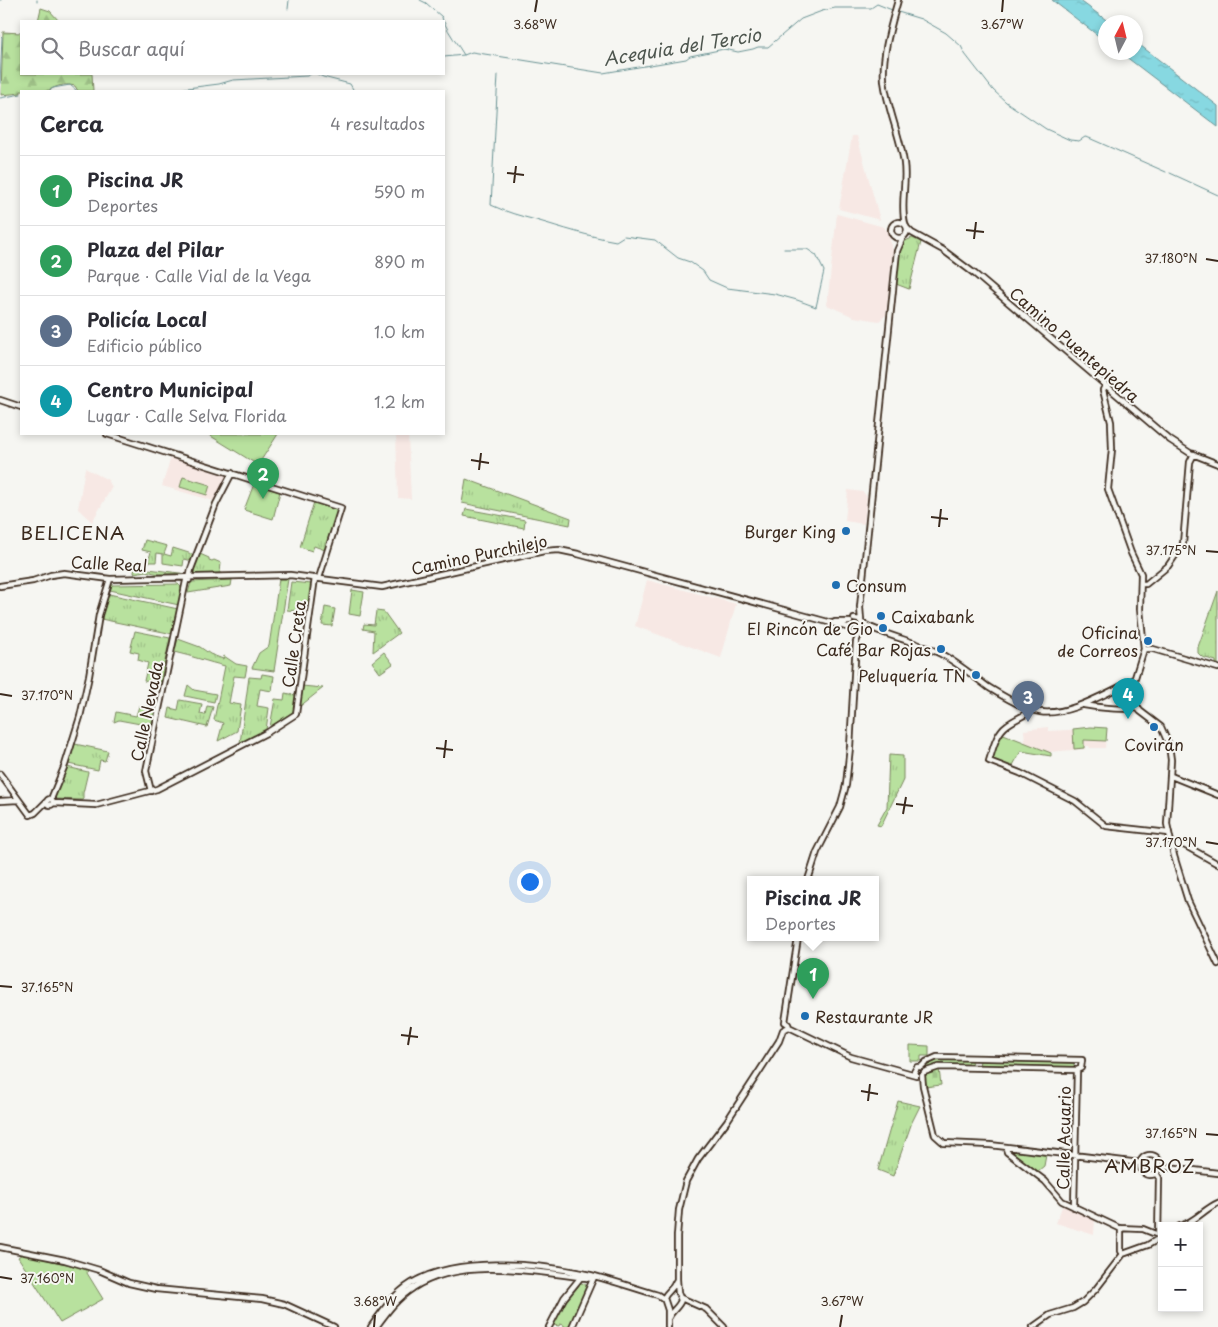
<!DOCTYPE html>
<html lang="es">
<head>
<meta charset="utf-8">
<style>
  :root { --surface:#fff; --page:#f7f7f7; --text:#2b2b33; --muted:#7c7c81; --line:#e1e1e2; --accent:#1f6fb2 }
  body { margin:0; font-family:"Playpen Sans",sans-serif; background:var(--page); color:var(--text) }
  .controls { position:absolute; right:15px; bottom:15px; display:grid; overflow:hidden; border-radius:0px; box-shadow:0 2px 8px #0003 }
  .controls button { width:45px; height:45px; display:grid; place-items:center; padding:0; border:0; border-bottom:1px solid var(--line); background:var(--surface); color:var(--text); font:25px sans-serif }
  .compass { position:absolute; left:1098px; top:15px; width:45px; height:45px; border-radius:50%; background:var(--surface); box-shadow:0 2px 8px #0003; rotate:7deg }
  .you { position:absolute; left:529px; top:881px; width:18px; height:18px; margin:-12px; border:4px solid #fff; border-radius:50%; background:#1a73e8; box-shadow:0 0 0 8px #1a73e833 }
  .badge { display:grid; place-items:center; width:32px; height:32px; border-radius:50%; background:var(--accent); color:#fff; font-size:16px; font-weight:700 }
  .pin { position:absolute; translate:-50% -41px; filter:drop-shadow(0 1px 2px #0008) }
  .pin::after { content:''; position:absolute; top:26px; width:18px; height:15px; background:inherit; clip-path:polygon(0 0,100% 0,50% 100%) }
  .popup { position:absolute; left:747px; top:876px; width:132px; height:65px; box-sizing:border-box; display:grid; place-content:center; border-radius:0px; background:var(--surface); filter:drop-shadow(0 1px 4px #0005); font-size:16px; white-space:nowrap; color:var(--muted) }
  .popup b { font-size:19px; color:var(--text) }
  .popup::after { content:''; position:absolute; left:50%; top:100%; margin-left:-10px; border:10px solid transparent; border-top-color:var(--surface) }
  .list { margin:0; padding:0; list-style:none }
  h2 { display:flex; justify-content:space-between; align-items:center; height:65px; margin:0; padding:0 20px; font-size:21px }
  h2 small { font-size:16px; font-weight:400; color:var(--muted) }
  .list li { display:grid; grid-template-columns:32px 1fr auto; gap:15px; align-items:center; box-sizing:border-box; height:70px; padding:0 20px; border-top:1px solid var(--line) }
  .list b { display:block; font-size:19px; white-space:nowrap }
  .list p { margin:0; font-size:16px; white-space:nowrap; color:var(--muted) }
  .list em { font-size:16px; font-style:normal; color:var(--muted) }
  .icon { flex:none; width:28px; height:28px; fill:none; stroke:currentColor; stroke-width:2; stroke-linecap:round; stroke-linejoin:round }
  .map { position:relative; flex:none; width:1218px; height:1327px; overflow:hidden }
  .search { position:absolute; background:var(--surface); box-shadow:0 2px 8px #0003; left:20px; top:20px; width:425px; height:55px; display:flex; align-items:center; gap:12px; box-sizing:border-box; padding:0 18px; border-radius:0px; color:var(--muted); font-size:19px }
  .panel { position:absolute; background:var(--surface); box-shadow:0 2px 8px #0003; left:20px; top:90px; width:425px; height:345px; border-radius:0px }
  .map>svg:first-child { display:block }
</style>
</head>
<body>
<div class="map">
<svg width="1218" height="1327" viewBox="0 0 1218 1327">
  <defs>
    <pattern id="grass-tufts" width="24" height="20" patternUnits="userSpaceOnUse" patternTransform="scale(1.25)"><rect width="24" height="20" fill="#b8e19e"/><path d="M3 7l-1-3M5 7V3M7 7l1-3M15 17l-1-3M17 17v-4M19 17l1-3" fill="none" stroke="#9fc188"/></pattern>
    <pattern id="forest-firs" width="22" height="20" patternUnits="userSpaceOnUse" patternTransform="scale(1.25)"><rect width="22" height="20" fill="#b8e19e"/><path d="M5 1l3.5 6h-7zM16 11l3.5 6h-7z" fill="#9fc188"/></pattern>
    <pattern id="cemetery-stones" width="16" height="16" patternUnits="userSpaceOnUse" patternTransform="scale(1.25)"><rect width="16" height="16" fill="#b8e19e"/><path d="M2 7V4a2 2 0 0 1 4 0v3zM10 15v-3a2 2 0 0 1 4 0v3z" fill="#9fc188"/></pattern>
    <pattern id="water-ripples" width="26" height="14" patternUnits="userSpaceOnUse" patternTransform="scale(1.25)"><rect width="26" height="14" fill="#87d8e1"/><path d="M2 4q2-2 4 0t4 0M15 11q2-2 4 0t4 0" fill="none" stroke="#75bac1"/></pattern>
  </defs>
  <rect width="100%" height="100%" fill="#f6f6f2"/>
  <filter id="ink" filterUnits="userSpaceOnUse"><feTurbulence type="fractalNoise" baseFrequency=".02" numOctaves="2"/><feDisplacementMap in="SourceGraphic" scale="10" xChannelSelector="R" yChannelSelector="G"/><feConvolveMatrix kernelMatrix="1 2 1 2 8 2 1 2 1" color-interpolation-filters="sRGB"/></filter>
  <g filter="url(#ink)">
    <path fill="#f7e8e4" d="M852,136H857L880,220L839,209Z
      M837,214L884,227L888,232L893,251L886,315L879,321L854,317L827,305Z
      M396,434H408L411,499L398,498Z
      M171,457L229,475L214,501L162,486Z
      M85,468L108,480L112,487L92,522L78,509Z
      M848,490L863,492L867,497L864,524L845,521Z
      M647,580L736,604L721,658L635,626Z
      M1048,727V731L1107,728L1105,748H1090L1089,746H1085V749L1048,752L1025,743L1024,730Z
      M1063,1204L1095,1218L1094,1235L1056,1223Z"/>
    <path fill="url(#grass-tufts)" stroke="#7a865e" d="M912,238L921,242L909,289L896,284L900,247L903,242Z
      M466,479L571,518L570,525L462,503Z
      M314,502L338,509L325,550L314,546L312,551L300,547Z
      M466,509L525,520L524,528L464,516Z
      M145,540L167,546L164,554L171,556L173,548L195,555L193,561L184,559L183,566L163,563V554L157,553L156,562H148L151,552L142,550Z
      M200,554L209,558V560L212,561L214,560L221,563L220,573L192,574Z
      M135,565L140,566L141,568L187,574H159L146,571L134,573Z
      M232,580L231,586L188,593L191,582Z
      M291,582L312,584L309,606L299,604L297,611L287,610Z
      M178,584L182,588L179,605L110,590L112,585Z
      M352,590L364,592L360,616L349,614Z
      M1218,591V666L1216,665V661L1202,657L1198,653V647Z
      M109,594L178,609L173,634L101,619Z
      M325,607L335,609L332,626L322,625Z
      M376,611L384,612L399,633L373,652L374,631L363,629L364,624L374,625Z
      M135,631L170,638L160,684L144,681L148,663L138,660L139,653L130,651Z
      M178,639L200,647L210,654L223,659L224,656L236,664L247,666L245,677L234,676L229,703L241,705L237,731L218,741L223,723L214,720L225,666C208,662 192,656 174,652Z
      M384,652L393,664L380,673L372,662Z
      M262,674L274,676L272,691L260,689L257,706L269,708L266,730L240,743L249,677L261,678Z
      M302,686L323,688L299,707Z
      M285,693L296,695L293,712L270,727L275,699L284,700Z
      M180,700L202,704L200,714L205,715L207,706L213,707L207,727L168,718L170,708L178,710Z
      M75,744L108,751L105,761L100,760L98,770L68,764Z
      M889,755L903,756V780L881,826L877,825L887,807Z
      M67,767L88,772L83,793V800L56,799L55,797Z
      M898,1101L920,1106L912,1122L893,1176L878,1170Z"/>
    <path fill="url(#forest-firs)" stroke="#7a865e" d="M41,8L50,11L59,21H38Z
      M3,32L21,33V74H92L93,91H78L75,86C62,83 58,86 47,91C40,93 28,91 21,91V93L1,95Z"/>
    <path fill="url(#cemetery-stones)" stroke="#7a865e" d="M939,1069L941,1085L925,1087L924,1076Z"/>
    <path fill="#b8e19e" stroke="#7a865e" d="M210,434H278L258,465L209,435Z
      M183,477L210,485L207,495L180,487Z
      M254,484L280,492L273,519L244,510Z
      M279,579H288L274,671L252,668L259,653L269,646Z
      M188,685L194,690L216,694L214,702L185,696Z
      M139,706L155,710L151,726L119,720L114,722L116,712L136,716Z
      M1091,727L1107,728L1106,741L1084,740V748L1074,749L1073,729Z
      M1001,733L1051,753V756L1021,751L1012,767L992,760Z
      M910,1045L929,1046V1056H921V1061H910Z
      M937,1059L971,1060L972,1067L939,1066L925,1070L923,1066L926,1063Z
      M980,1060L1074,1062V1068L979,1067Z
      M1013,1151L1046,1155L1044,1166L1038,1171L1012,1153Z
      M22,1254L88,1269L87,1273L103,1299L60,1323L18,1257Z
      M581,1283L585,1284L587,1288L570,1327H564V1325L560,1324L559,1326L553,1325L564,1304Z"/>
    <path fill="url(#water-ripples)" stroke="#699293" d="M1052,0H1079L1109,22H1106L1105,41Z
      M1136,42L1218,106V127L1121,53L1136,52Z"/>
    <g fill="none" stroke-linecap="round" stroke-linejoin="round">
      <path stroke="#699293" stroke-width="1" d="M0,0H1
        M420,0L426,3L442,17L443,21
        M37,2V0
        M288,9L289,0
        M898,12L921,19L946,33L961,46L965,54L993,90L1006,102L1046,129L1070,140L1079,141L1085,137L1089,138L1166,172
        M444,22C449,34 457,43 464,55L472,52L603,73L686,59L690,56L724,49L738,52L753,49L758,47H768L801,19L822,11L835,8H871L877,4L892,10
        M0,35L2,37L0,83
        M444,57L464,55
        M317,74L323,77L350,84L354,91
        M498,75L491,205C506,212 520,216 536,220C563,228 587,236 616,241L624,236L655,240L678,258L690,262L703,271L709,280L727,288L775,294L797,300L816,307L824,271L816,255L807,249H784
        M49,91L53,88L70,85L77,91
        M163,91L219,84L233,80L307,76L311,74
        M0,98L21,94
        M1170,173L1218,195"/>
      <defs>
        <path id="minor" d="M898,0C891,26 882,53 884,80C887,108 900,135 904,163C907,184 900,204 905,224
          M891 230a8 8 0 1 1 16 0a8 8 0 1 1-16 0Z
          M907,228L912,233L943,250L975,274L1170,440L1190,453L1218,464
          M1105,386L1103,390L1111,422L1112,449L1108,489L1131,553L1141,574L1140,609L1144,649L1133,684L1135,703L1140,711L1161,727L1169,745L1171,760L1167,824L1174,856L1188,901L1218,964
          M0,400L21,407
          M107,434L341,508L319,578
          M189,580L191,569L216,504L232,473
          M1141,584H1146L1168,566L1183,544L1190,462L1194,454
          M0,586L33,581L51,575L64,573L110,579L290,575L382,587L544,551L559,550L578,554L850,628
          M861,620L860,607L897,251L903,237
          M835,622H850
          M862,623C887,637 916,641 941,654C958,663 973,676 988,687C1001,695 1025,710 1040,712C1068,716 1102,695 1126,684H1133
          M1144,649H1153L1218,668
          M1084,705C1102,708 1120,710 1137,708
          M1032,710C1024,716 1015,719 1007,725C996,733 993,749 989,761L1020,773L1075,801L1106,826L1169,833
          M0,774L30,815L35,813L47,801
          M1171,776L1218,795
          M151,791L146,771L186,581L189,578
          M47 802a3 3 0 1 1 6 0a3 3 0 1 1-6 0Z
          M51,799L65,765L80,717L89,676L99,615L110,579
          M0,801L18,800
          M54,803L96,805L157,789L268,732L296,714L315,578
          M1172,845H1184L1218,864
          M808,880L817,852L840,807L846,785L850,747L856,642L863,625L860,620L854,619
          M789,1027L851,1057L916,1075
          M789,1027L788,1024L785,1022L798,938
          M914,1072L917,1067H921L926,1062L937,1057L1082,1060L1081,1068L1077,1070
          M924,1072L939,1067L1077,1070
          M922,1075L923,1086L935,1135L944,1143L990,1145L1140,1163
          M1006,1148L1007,1152L1045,1181L1062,1201L1119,1228L1143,1229L1158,1235
          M1140 1165a10 10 0 1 1 20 0a10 10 0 1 1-20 0Z
          M1160,1166L1218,1173
          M1074,1207L1077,1070
          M1180,1226C1195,1222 1204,1209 1218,1203
          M1121,1228V1251L1123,1254
          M0,1247L65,1260L99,1270L129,1283L156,1289L262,1299L284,1304L334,1327
          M1123,1254L1148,1245L1158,1239L1159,1178L1156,1173
          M681,1298L706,1309L724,1327
          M669,1317C672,1310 679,1307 681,1300L678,1293L677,1279V1236L679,1210L686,1181L698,1159L727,1121L779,1041L783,1030L789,1027
          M371,1327C383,1310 394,1294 412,1283C455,1257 534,1263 581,1273C607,1278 633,1288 658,1295L664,1299
          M376,1327C387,1312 397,1298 413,1288C461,1256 539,1272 593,1279
          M549,1327L564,1298L581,1277
          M572,1327L594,1277
          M668,1327V1310L664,1298C667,1291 673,1290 676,1281
          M1033,1327L1050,1315L1073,1308L1083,1302L1096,1289L1123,1254"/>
      </defs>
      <use href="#minor" stroke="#3b2a1e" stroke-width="8"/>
      <use href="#minor" stroke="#f6f6f2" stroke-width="4.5"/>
    </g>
  </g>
  <path fill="none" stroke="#3b2a1e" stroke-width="2" d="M535,12L537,0M1002,12L1003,0M507,173L524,175M514,183L516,166M966,230L984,232M974,239L976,222M1206,259L1218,261M471,460L489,463M479,470L481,453M931,517L948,519M939,527L941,509M1206,551L1218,552M0,694L12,696M436,748L453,750M444,758L446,740M896,804L913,806M903,814L906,797M1206,842L1218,844M0,986L12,987M401,1035L418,1037M408,1045L411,1027M861,1091L878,1094M868,1101L870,1084M1206,1134L1218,1135M0,1277L12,1279M374,1327L375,1315M840,1327L842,1315"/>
  <g fill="#1f6fb2" stroke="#f6f6f2" stroke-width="2">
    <circle cx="846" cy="531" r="5"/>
    <circle cx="836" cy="585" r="5"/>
    <circle cx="881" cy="616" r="5"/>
    <circle cx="883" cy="628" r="5"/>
    <circle cx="1148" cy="641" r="5"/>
    <circle cx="941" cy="649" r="5"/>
    <circle cx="976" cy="675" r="5"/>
    <circle cx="1154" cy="727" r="5"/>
    <circle cx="805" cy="1016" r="5"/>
  </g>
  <g text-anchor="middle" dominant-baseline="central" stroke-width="4" stroke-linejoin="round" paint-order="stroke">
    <g font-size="16" fill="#3b2a1e" stroke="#f6f6f2">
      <text transform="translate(1075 344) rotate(41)">Camino Puentepiedra</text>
      <text transform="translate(479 554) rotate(-12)">Camino Purchilejo</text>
      <text transform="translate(109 563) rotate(3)">Calle Real</text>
      <text transform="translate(293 644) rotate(-82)">Calle Creta</text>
      <text transform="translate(146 711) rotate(-78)">Calle Nevada</text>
      <text transform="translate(1063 1138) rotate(-89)">Calle Acuario</text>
    </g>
    <g font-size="16" fill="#3b2a1e" stroke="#f6f6f2" text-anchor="end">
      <text x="836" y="531">Burger King</text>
      <text x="846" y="585" text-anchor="start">Consum</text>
      <text x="891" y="616" text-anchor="start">Caixabank</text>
      <text x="873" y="628">El Rincón de Gio</text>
      <text x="1138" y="632">Oficina<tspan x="1138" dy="18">de Correos</tspan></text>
      <text x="931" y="649">Café Bar Rojas</text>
      <text x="966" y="675">Peluquería TN</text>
      <text x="1154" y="744" text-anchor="middle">Covirán</text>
      <text x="815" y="1016" text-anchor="start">Restaurante JR</text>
    </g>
    <g font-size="18" font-style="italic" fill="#4e564f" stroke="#f6f6f2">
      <text transform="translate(682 46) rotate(-9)">Acequia del Tercio</text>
    </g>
    <g font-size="19" letter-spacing="1" fill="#3b2a1e" stroke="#f6f6f2">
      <text x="73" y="532">BELICENA</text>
      <text x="1150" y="1165">AMBROZ</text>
    </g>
  </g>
  <g font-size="12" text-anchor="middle" fill="#3b2a1e" stroke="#f6f6f2" stroke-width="4" stroke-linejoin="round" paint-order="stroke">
    <text x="535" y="29">3.68°W</text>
    <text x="1002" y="29">3.67°W</text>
    <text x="1171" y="263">37.180°N</text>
    <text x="1171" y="555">37.175°N</text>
    <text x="47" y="700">37.170°N</text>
    <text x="1171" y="847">37.170°N</text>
    <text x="47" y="992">37.165°N</text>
    <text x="1171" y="1138">37.165°N</text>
    <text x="47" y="1283">37.160°N</text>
    <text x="375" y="1306">3.68°W</text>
    <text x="842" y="1306">3.67°W</text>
  </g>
</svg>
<div class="controls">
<button>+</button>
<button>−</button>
</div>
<svg class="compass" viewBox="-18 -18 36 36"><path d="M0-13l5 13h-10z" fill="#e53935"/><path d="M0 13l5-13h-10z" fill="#7c7c81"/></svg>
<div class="you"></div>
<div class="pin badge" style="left:813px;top:999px;background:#2e9e5b">1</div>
<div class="popup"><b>Piscina JR</b>Deportes</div>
<div class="pin badge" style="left:263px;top:499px;background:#2e9e5b">2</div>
<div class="pin badge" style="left:1028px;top:722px;background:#5c6f8a">3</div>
<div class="pin badge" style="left:1128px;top:719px;background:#0f9aa8">4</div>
<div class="search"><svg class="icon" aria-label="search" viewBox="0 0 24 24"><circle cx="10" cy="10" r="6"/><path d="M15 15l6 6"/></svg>Buscar aquí</div>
<section class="panel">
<h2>Cerca<small>4 resultados</small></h2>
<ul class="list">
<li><span class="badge" style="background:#2e9e5b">1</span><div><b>Piscina JR</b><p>Deportes</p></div><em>590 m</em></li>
<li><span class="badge" style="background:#2e9e5b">2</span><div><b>Plaza del Pilar</b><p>Parque · Calle Vial de la Vega</p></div><em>890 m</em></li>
<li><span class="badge" style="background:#5c6f8a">3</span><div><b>Policía Local</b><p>Edificio público</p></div><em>1.0 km</em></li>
<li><span class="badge" style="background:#0f9aa8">4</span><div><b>Centro Municipal</b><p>Lugar · Calle Selva Florida</p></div><em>1.2 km</em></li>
</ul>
</section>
</div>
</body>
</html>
